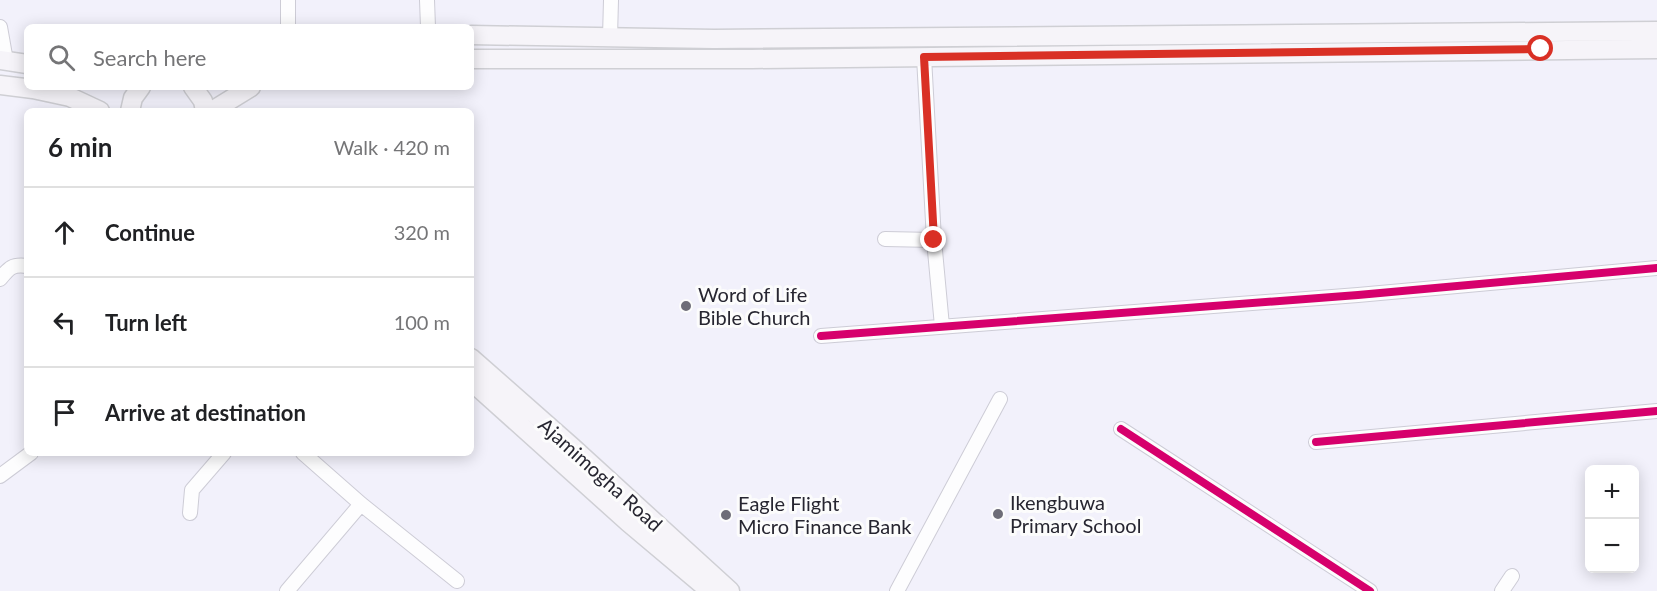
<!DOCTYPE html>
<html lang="en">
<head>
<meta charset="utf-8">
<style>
  :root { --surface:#fff; --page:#f2f2f2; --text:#202124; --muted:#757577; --line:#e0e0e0 }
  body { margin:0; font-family:Lato,sans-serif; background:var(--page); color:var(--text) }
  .controls { position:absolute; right:18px; bottom:18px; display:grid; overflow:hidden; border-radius:9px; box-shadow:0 3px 15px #0003 }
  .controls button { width:54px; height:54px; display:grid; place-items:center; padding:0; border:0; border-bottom:2px solid var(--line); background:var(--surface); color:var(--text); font:30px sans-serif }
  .stop { position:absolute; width:18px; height:18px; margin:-14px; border:4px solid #d93025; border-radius:50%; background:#fff }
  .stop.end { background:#d93025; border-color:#fff; box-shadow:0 2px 6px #0008 }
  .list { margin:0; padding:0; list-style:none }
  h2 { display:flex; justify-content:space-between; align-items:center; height:78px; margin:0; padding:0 24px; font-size:26px }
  h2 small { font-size:20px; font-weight:400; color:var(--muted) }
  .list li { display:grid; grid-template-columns:39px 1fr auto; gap:18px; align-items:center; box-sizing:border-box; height:90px; padding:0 24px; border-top:2px solid var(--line) }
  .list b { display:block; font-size:22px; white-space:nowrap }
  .list em { font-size:20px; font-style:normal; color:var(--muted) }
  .icon { flex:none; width:33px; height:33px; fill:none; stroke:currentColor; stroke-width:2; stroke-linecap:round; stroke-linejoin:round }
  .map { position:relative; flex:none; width:1657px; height:591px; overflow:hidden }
  .search { position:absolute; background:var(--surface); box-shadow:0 3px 15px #0003; left:24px; top:24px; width:450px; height:66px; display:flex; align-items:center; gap:15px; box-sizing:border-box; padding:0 21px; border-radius:9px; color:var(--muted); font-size:22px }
  .panel { position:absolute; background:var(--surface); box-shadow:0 3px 15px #0003; left:24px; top:108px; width:450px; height:348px; border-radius:9px }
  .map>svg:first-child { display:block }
</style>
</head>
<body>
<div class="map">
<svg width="1657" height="591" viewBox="0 0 1657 591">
  <rect width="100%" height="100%" fill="#f2f1fb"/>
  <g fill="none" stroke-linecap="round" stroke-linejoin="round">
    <defs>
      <path id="minor" d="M288,0V27
        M427,0L428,27
        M0,27L6,61
        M610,37L611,0
        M924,57L934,240L942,326
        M885,239L934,240
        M0,279C9,268 12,264 27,266
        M821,336L1358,295L1657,268
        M1121,429L1370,591
        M1316,442L1657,411
        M303,453L361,504L457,581
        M0,476L31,453
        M190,513L192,490L224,453
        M287,591L361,504
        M897,591L1000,399
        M1502,591L1512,576"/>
      <path id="major" d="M471,35L714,39L1657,31
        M471,59H752L1657,49
        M0,60L27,64
        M0,85L33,89L70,97L100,111
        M193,87L203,101L205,111
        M130,111L133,98L141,87
        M212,111L251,87
        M471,358L572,447L730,591
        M471,381L628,522L710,591"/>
    </defs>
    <use href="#minor" stroke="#cdccd6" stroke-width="16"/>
    <use href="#major" stroke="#cfcfd4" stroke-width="21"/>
    <use href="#minor" stroke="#fdfdfe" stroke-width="14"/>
    <use href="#major" stroke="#f6f4f9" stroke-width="18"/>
    <defs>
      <path id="cycleway" d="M821,336L1358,295L1657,268
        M1121,429L1370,591
        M1316,442L1657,411"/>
    </defs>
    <use href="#cycleway" stroke="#fcfcfc" stroke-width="11"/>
    <use href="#cycleway" stroke="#d6006c" stroke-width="8"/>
  </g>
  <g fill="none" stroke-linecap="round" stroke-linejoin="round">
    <path stroke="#d93025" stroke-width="8" d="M934,240L924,57L1541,49"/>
  </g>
  <g fill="#6e6d78" stroke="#fcfcfc" stroke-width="2">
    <circle cx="686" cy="306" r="6"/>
    <circle cx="998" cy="514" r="6"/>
    <circle cx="726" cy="515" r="6"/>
  </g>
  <g text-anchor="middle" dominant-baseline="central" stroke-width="6" stroke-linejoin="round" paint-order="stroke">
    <g font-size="20" fill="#272631" stroke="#fcfcfc" text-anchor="start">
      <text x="698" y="294">Word of Life<tspan x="698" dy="23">Bible Church</tspan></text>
      <text x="1010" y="502">Ikengbuwa<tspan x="1010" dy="23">Primary School</tspan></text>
      <text x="738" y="503">Eagle Flight<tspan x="738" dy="23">Micro Finance Bank</tspan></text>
    </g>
    <g font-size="20" fill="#272631" stroke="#fcfcfc">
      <text transform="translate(601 474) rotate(42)">Ajamimogha Road</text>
    </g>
  </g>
</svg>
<div class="controls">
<button>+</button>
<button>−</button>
</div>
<div class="stop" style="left:1541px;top:49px"></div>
<div class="stop end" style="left:934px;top:240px"></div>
<div class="search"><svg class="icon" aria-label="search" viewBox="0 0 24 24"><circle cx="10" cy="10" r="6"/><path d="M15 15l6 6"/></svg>Search here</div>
<section class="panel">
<h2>6 min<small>Walk · 420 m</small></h2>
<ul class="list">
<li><svg class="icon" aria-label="ahead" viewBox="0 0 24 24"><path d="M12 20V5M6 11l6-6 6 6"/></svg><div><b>Continue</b></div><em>320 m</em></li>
<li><svg class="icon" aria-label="left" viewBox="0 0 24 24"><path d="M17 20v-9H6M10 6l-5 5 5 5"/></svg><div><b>Turn left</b></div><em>100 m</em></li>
<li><svg class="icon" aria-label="arrive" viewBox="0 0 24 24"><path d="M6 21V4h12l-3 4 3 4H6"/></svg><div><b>Arrive at destination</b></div></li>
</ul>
</section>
</div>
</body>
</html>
